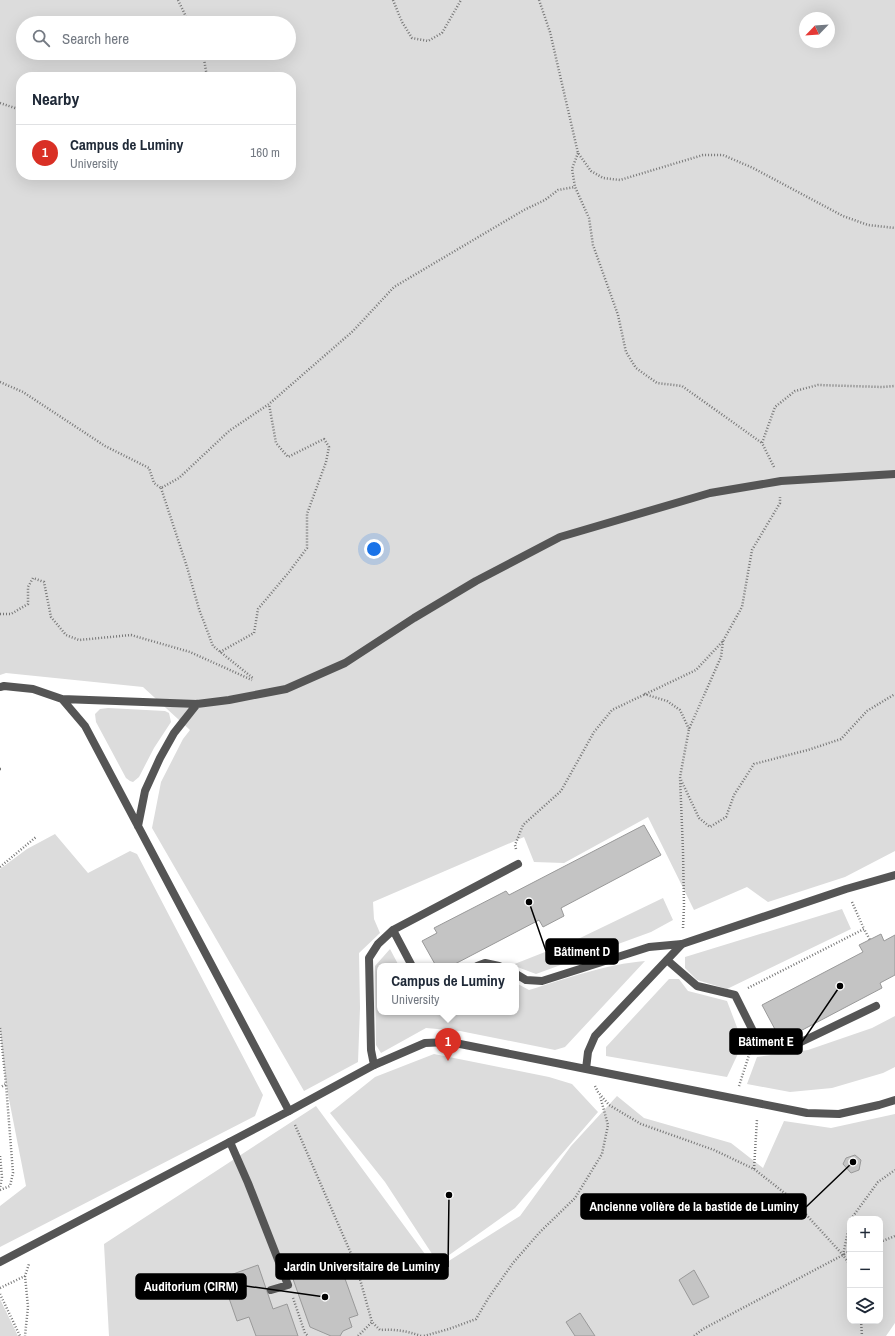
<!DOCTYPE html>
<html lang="en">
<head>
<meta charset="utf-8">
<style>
  :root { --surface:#fff; --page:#f2f2f3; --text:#1f2937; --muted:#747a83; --line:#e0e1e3; --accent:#d93025 }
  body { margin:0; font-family:"Archivo Narrow",sans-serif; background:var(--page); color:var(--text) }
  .controls { position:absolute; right:12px; bottom:12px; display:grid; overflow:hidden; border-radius:8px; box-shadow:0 4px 16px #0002 }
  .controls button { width:36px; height:36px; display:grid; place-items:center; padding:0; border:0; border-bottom:1px solid var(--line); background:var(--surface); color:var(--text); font:20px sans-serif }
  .compass { position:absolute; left:799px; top:12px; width:36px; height:36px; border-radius:50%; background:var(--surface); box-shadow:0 4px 16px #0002; rotate:245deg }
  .you { position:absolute; left:374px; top:549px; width:14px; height:14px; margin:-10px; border:3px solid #fff; border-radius:50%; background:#1a73e8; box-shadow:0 0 0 6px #1a73e833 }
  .badge { display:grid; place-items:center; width:26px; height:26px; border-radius:50%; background:var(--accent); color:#fff; font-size:13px; font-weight:700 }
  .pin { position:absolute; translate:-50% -33px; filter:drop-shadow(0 1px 2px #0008) }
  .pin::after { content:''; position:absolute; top:21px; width:14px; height:12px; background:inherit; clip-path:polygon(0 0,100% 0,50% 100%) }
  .popup { position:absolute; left:377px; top:963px; width:142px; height:52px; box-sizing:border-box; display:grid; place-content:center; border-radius:8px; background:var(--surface); filter:drop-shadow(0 1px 3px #0005); font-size:13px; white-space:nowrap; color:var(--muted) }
  .popup b { font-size:15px; color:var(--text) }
  .popup::after { content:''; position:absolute; left:50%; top:100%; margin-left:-8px; border:8px solid transparent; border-top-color:var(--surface) }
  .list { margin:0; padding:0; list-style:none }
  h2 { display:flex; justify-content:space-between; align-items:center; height:52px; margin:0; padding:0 16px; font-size:17px }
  h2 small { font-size:13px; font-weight:400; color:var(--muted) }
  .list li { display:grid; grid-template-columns:26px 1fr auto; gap:12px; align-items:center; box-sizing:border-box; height:56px; padding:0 16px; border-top:1px solid var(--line) }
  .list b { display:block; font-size:15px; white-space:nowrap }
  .list p { margin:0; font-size:13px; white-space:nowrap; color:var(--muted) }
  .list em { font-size:13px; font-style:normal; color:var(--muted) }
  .icon { flex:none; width:22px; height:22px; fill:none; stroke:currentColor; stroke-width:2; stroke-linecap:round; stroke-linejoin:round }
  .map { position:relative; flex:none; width:895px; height:1336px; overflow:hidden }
  .search { position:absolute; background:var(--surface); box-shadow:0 4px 16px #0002; left:16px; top:16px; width:280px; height:44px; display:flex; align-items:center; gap:10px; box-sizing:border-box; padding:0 14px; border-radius:22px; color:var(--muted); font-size:15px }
  .panel { position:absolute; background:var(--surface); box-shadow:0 4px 16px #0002; left:16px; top:72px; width:280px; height:108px; border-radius:16px }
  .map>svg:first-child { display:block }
</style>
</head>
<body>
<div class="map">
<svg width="895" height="1336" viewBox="0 0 895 1336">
  <rect width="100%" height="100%" fill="#fff"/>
  <path fill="#dcdcdc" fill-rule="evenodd" d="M0,0H895V851L845,877L768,902L747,887L694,910L648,817L564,863L534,862L524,837L373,902L374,919L380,933L359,953L360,1008L358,1062L304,1091L152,828L161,782L183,739L190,730L143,687L6,673L0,675ZM805,18H829V42H805ZM23,23H289V53H23ZM21,77H291V175H21Z
    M108,708L165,711L169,713L171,722L154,748L139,777L133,782L130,781L126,778L96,722L95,714L100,709Z
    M55,834L88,873L130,851L137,854L263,1095L255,1116L0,1247V1206L26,1186L6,1084L0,1030V869L27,849Z
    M663,898L673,920L651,932L536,974L512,965L578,939Z
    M842,909L851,929L727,989L697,980L685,968V957Z
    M390,949L399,966H380V1012H516V983L529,990C565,979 607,964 645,961L565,1047L555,1050L460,1031L426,1028L381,1053L376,1045L375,966Z
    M669,979H679L688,991L727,1001L743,1043L727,1077L606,1056V1047Z
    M895,1016V1067L883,1073L832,1088L790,1092L747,1084L757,1057L808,1050L872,1028Z
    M434,1054L549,1077L572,1084L598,1112L515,1208L438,1263L385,1182L330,1113L375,1077Z
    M617,1096L644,1118L731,1143L763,1168L784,1121L831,1128L895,1114V1323L886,1336H109L104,1244L316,1106L436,1269L520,1216L571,1146ZM850,1219H880V1321H850Z
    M0,1299L18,1336H0Z"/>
  <path fill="#c4c4c4" stroke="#999" d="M644,825L661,855L561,908L564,916L543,927L539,920L453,965L454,966H436L422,941L437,933L434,928L506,891L509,895Z
    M881,934L884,941L895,935V975L880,983L882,988L789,1037L787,1032L778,1035L762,1005L863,952L859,945Z
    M855,1155L861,1160L859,1170L851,1173L843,1164L846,1158Z
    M339,1262L358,1315L349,1318L352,1327L343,1331L340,1336H331L310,1327L293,1279Z
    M258,1265L273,1309L287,1304L298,1336H256L249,1317L237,1321L222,1278Z
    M694,1270L709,1297L693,1305L679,1280Z
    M580,1313L595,1336H575L566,1322Z"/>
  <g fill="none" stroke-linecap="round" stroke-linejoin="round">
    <path stroke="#777" stroke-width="2.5" stroke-dasharray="1 2" stroke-linecap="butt" d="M178,0L189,23
      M393,0L402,22L412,38L428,41L442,33L461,0
      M539,0L550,32L578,153L591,171L603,178L620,180L703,155H723L753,168L843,216L868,225L895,228
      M203,53L207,77
      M0,103L21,110
      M578,153L572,169L575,187L589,218L593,245L618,315L626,352L636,368L657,383L682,386L762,443
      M0,382L23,392L105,446L149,468L154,483L161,488L179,478L229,431L269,404L353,331L394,287L524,210L545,200L558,190L575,187
      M774,467L762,443L775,407L795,391L818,385L882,387L895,386
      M161,488L187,567L199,609L213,646L254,679
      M0,614H11L28,604V587L33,578L44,582L51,617L66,635L79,640L131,635L190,652L252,680
      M220,652L254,633L258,609L289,572L307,548V514L326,462L329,447L324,439L288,457L276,443L269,404
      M644,694L667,701L680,710L689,729
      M0,769H1
      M681,780L699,818L710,827L726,817L734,795L754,764L808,750L841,739L867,711L895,694
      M516,849L515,845L523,825L561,791L594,732L612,710L696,670L723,641L742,607L752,550L780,503V497
      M0,867L36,837
      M852,902L864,929
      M683,928L684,906L683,851L680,777L689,729L721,657L723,641
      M748,988L864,929L870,940
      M0,1028L6,1084L1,1087
      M595,1086L598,1092L609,1105L641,1124L714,1150L754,1169L791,1198L843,1255L850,1265
      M739,1086L750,1052
      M295,1125L356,1265L372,1322L380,1330C395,1329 407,1331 421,1336
      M0,1156L2,1177L0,1188
      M754,1169L757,1119
      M0,1190L10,1186L13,1173L6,1084
      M851,1219L878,1182L895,1170
      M880,1242L895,1236
      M843,1255L850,1222
      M25,1276L28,1307L25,1336
      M0,1288L25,1276L29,1264
      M0,1294L20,1336
      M293,1298L305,1333L308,1336
      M861,1321L862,1336
      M358,1336L372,1322
      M424,1336L449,1329L476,1319L489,1297L513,1263L539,1233L575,1198L602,1154L608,1125L600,1096
      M694,1336L703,1329L843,1255L850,1251"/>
    <path stroke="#555" stroke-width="8" d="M667,960L697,986L735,995L758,1041L770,1050L801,1042L876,1006
      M412,966L393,930L518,864
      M477,966L485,963L499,966
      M516,974L526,980L542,981L649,947L682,944
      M289,1111L374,1065L371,1050L369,958L378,944L393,930
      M230,1142L248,1183L288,1285L271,1290"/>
    <path stroke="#555" stroke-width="8" d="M0,687L4,686L33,689L62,699L85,726L289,1111L0,1262
      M62,699L197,704L229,700L286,689L345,663L414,618L476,581L560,537L710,493L781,481L895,474
      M138,826L145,791L160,758L174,733L197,704
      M374,1065L425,1043L450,1042L586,1069L588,1052L595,1036L682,944L846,889L895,875
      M586,1069L807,1113L839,1114L879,1105L895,1100"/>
  </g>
  <path fill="none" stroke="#000" stroke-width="1.5" d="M529 902L546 951M840 986L802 1042M853 1162L806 1207M449 1195L448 1267M325 1297L246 1286"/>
  <g fill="#000" stroke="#fff" stroke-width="1.5">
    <circle cx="529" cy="902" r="4"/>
    <circle cx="840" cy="986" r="4"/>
    <circle cx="853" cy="1162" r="4"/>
    <circle cx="449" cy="1195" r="4"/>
    <circle cx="325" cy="1297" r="4"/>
  </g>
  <g fill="#000" stroke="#000" stroke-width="1.5">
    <rect x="546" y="939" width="72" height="25" rx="4"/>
    <rect x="730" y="1029" width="72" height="25" rx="4"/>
    <rect x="581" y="1194" width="225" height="25" rx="4"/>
    <rect x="276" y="1254" width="172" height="25" rx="4"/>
    <rect x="136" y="1274" width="110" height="25" rx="4"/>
  </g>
  <g font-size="13" text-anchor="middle" font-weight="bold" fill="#fff">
    <text x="582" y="956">Bâtiment D</text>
    <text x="766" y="1046">Bâtiment E</text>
    <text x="694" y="1211">Ancienne volière de la bastide de Luminy</text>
    <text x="362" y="1271">Jardin Universitaire de Luminy</text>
    <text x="191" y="1291">Auditorium (CIRM)</text>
  </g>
</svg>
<div class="controls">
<button>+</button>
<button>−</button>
<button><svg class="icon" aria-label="layers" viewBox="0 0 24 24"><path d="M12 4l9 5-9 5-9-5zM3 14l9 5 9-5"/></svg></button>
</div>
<svg class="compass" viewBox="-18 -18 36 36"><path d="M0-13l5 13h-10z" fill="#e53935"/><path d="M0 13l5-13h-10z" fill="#747a83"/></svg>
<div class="you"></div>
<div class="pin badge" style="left:448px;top:1061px">1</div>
<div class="popup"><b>Campus de Luminy</b>University</div>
<div class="search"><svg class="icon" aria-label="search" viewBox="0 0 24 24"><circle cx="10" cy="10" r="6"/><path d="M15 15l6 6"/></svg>Search here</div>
<section class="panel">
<h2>Nearby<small></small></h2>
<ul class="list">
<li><span class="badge">1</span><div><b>Campus de Luminy</b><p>University</p></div><em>160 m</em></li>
</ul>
</section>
</div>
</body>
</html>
